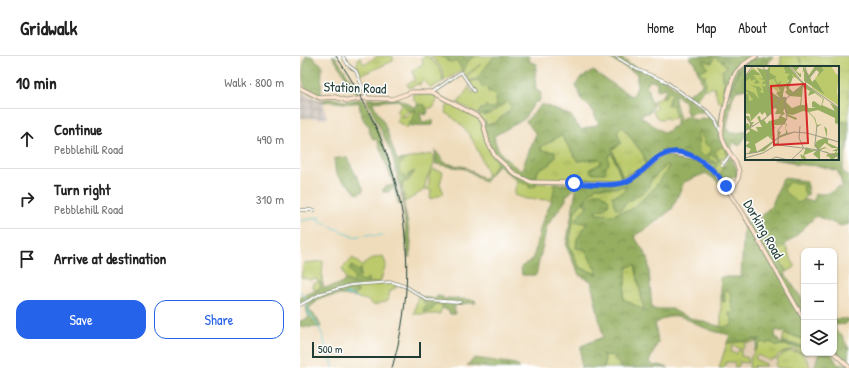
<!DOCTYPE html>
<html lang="en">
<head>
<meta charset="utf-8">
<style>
  :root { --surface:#fff; --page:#f2f2f2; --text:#222; --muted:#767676; --line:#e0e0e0; --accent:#2563eb }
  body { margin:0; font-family:"Patrick Hand",sans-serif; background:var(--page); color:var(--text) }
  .controls { position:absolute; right:12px; bottom:12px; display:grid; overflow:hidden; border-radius:8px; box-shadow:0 1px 3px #0004 }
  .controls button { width:36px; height:36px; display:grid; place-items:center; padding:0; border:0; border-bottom:1px solid var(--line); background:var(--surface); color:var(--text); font:20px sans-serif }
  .scale { position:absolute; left:12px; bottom:10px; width:109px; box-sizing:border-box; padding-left:4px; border:2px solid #1f3d34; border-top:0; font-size:11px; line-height:14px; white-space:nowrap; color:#1f3d34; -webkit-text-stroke:3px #fff; paint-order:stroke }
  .stop { position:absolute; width:12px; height:12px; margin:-9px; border:3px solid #2563eb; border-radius:50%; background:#fff }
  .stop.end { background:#2563eb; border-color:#fff; box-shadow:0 1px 4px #0008 }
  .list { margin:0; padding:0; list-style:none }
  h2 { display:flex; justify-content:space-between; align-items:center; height:52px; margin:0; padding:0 16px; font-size:17px }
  h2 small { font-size:13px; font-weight:400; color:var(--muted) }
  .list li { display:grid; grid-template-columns:26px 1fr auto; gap:12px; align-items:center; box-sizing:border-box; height:60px; padding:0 16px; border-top:1px solid var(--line) }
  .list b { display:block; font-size:15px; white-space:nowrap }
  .list p { margin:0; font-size:13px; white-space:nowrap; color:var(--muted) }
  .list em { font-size:13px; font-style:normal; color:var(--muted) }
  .actions { display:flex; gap:8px; padding:12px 16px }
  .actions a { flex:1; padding:9px 0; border:1px solid var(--accent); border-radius:12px; text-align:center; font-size:14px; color:var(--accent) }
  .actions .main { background:var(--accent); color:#fff }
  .icon { flex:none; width:22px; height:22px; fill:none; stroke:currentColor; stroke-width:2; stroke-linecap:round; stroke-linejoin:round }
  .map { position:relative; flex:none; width:549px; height:312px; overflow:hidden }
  header { display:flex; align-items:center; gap:24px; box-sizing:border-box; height:56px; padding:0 20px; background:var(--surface); border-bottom:1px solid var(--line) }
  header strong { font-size:19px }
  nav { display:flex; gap:22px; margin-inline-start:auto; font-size:14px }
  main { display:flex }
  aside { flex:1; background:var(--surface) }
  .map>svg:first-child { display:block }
</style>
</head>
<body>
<header>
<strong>Gridwalk</strong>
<nav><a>Home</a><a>Map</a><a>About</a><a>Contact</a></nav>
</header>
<main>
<aside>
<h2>10 min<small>Walk · 800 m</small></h2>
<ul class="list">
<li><svg class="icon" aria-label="ahead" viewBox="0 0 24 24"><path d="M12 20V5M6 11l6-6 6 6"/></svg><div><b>Continue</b><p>Pebblehill Road</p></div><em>490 m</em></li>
<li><svg class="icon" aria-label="right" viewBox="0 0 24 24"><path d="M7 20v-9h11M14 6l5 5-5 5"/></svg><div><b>Turn right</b><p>Pebblehill Road</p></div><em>310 m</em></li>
<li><svg class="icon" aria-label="arrive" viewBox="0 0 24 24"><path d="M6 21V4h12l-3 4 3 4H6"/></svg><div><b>Arrive at destination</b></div></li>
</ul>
<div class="actions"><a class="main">Save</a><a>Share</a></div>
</aside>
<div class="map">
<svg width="549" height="312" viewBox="0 0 549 312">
  <defs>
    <pattern id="industrial-grid" width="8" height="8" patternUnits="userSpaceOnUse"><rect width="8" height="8" fill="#ccc2b9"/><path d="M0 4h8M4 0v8" fill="none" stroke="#a59f97"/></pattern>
    <pattern id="grass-tufts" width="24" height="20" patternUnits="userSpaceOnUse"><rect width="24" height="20" fill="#bcca6c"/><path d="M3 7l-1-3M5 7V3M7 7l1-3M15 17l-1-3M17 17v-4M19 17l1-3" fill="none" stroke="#a1ae5e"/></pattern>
    <pattern id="forest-crowns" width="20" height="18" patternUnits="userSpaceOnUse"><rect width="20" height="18" fill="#95ae60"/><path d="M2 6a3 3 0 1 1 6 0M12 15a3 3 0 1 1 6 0" fill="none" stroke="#798f50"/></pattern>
  </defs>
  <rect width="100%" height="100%" fill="#fff"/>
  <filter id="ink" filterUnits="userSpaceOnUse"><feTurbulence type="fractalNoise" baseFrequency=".025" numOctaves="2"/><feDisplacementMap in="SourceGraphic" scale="8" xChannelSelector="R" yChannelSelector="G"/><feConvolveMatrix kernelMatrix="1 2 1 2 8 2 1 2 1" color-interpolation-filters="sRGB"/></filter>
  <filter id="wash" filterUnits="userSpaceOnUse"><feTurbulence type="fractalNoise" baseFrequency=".012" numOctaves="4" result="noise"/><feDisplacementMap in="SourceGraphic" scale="16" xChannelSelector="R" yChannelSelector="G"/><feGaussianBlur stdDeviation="0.9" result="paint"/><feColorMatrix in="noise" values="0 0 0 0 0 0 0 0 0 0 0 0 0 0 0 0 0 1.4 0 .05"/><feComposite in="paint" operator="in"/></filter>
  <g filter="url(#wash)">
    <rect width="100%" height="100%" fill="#efdcbb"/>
    <path fill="#e2ceb3" d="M450,284L504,290V297L518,298L514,312H419L427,287Z"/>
    <path fill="url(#industrial-grid)" d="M0,34L8,40L23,44L27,63L0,62Z"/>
    <path fill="url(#grass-tufts)" stroke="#6e8450" d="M77,0H93V5L61,19L57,10L58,2H61L62,6L66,8Z
      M498,0H549V65L538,66V11H502L501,4H499Z
      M322,70L343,98L346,108L339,115H335L323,122L312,93L318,90L317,75Z
      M261,79L279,105L298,103L308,104V100L312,97L322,124C311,126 312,123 302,122C295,121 287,124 279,124L278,126L236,124L237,117L240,112L241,91Z
      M367,109L369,110C359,129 345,143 329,155H323L312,159L296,158V154L284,147L287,150L285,166L287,168L277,183V192L285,193L299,219L279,211L269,188L275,155L296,131L314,132L325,129L326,133L318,139L312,140L321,153L326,147L347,133L351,124Z
      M335,208L344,254L323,243L327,211Z
      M484,278L504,283V290L482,286Z
      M461,283L455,286L444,287L445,290L442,294L434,289L432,290L431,296L436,298L439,294L441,295V300L448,302V307L440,306L438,311H435L434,306H426L424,312H419L427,287Z
      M461,286L474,287L477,290L483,289L503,292L507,299L494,293L479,298L475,303L469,304L457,299L455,303L466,308V310H454V312H449L451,301Z
      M490,295C501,295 508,301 510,312H477L475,308L478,306L477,303L483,298Z
      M301,298H311L320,310L319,312H304L305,303Z"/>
    <path fill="url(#forest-crowns)" stroke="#5a764a" fill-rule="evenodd" d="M6,0H11L22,9L21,40C0,39 0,19 6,0Z
      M32,0H35L58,35L57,38Z
      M141,0H176L169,4L163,16Z
      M194,0H229L230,6L237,8L235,20L236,34L241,37L239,46H235L224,63L194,80C197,97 207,105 221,115L236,78L226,65L242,48L271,60L281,74L299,68L290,50L283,46L276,30L280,22L293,15L331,40L334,38L337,31V18L306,0H318L333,10L364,23L407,56H396L388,59L385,52V46L375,38C374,47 379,56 380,64L386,60L396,64L402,62L406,63L411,59L415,65L421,64V56L423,55L425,46H429C435,18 440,0 473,0L467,9L471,11H446V33L436,35L432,43L427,72L431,77L444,76L446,74V80L439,90L433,86L430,99L427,100L425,92L421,91L416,94L420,106L416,102L412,105L418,108L421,115L427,104L431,101L437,114V120L424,124L409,108H406L412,114L429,139L416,124L406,117L384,126L372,153L345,174L334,180L348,202L352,253H373C379,260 413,269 423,271L431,266L432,261H429V257L432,253L430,236L425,233V246H423L420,223L421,221H441L444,169L441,162L443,160L448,168L455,163L457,165L472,149L483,122L506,125L508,130V139H505L504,134L498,147L504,144L514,145L515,138C523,138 532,139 537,131L543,132L538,115L520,110L494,108L493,106L474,103H538V66L549,65V82L542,115L549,120V168L541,170L516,160L496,180L476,196L487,216L485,218L504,246V283L476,274L475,279L480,287L504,290V295L502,292L483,289L476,290L473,287L469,286L467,288L461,286L454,295L458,287L455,286L461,283L427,287L430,279C423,277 414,276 408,273C385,265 379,251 355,268L358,286L349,306L354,310L359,309L369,312H319L320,310L312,299L306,300L302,298L305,303L304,312H281V290L303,281L291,225L279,219L266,190L277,129L269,138L266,139V144L247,170L236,219H222L221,211L233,203L242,166L252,144L255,128H277L279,124C287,124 295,121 302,122C311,123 312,126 322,123L312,97L308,100L309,108L306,111L305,117H291L290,113L300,108L301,105L298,103L278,105L261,79L241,91V94L255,96V101L248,110L240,112L237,117L236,130L229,132V129L220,127L198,109L185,126L166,113L136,108L135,94L145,107L165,111L184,123L197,107L189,94L182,69H184L185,65H187L186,69L194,67L210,55L204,47C197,53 187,63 177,58L186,49L189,52L195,45L187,31L182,33L181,27L176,22ZM349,25H355L357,26V33L359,34L365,32L367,33L362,40L363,42L371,35L369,47L367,48L368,51H373L376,61V70L370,72L367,76H363L341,61V59L350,56L353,49L350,43L349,34L346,31ZM322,70L343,98L346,108C338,116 330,115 323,122L312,93L321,87L317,75ZM367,109L369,110C359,129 345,143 329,155H323L312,159L296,158V154L304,153L308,149L309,144L301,137H295L283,147L287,150L275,165L287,168L277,183L276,192L285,193L298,219L279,211L269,188L275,155L296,131L314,132L325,130L326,133L318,139L312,140L316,153H321L326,147L348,133L351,124ZM335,209L344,254L323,243L327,211Z
      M390,0H455L440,11L426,43L422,14L426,12L422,5L404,6L408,12L400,15L410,25L396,44L387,39L402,29V27L394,5L390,4Z
      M31,42L44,45L63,43C81,75 92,112 100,148L99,149L94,131L88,136H83V133L86,130L94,129L77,84L73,83L69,75L70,71C62,65 60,56 59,46C46,50 36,44 23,46V44Z
      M98,42L115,52L118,47L124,48L128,56L126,59L120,57L122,66L133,64V69L112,70L109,69L116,54L109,55L106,52L96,55L102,48L98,44L72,46L84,67L97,104L106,103L107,120L115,115L108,125L102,127L101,133L111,186L110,201H108L103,145L92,98L67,44V43Z
      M42,101L47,102L64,134L58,138L36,118L34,103Z
      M51,209L60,212L61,214L59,217L60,219L58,222H68L69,227L57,232L58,236L54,238L55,241L44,239L22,241L9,252L10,256C16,258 19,266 21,271H0V265L9,262L6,252L7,247L20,238L0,248V242L7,238L18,234L20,231L19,225H22L24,232L41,228L47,223L51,227L53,219L49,213Z
      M137,240L143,241L144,244L147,242L175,244L176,247C169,246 163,249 157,248L154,252L155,258H150L149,255L142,252L143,249L136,248L132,254L124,256L122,254L124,247L121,244L123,241L136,243Z
      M534,263H549L546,268L534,269L537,277L542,279L547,290L549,291L548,309L534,295Z
      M519,297H531L538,309L543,307L547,310L545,312H514Z
      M175,302L216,308L220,312H189L167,309Z"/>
    <path fill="#bcca6c" stroke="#6e8450" d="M124,0H128C135,8 145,15 142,26L131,32L123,24L121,27H119L120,29L117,28L109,32L107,28L115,24L112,14L123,8L122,2Z
      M130,0L144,1L148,6L151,5L152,7L157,5L162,14L143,26C147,15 137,7 130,0Z
      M176,0H194L177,23L169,25L166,21L181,8L165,20L163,16L169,4Z
      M481,0H498L499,4H501L502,11H481Z
      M414,1L422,5L427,12L422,14C423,20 421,21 425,27L423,30L426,43L424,48L418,45L414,31L406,34L404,32L406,28L405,19L401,18L399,15L408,12L404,6L406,4L410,7H412Z
      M178,24L182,30L187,31L188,36H193L198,42L195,43L197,46L196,51L189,52L186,49L185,52L181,53L177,58L158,47L169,31L172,37H174L175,34L169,26Z
      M371,35L373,36L367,48L368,50L370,48L373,51L376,61L368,64L366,60L363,64L357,62L352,55L357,51L353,45L362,40L363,42Z
      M112,38H132L138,41L134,51L127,53L124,48L120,49L114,44Z
      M149,45L178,62L180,66L189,94L197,107L188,120C178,94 170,70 145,57Z
      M207,46L211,50L210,54L194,67L186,69V65H183L179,60L181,58L184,60L190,58Z
      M102,48L109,55L102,59L103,62L111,56L116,55L107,72L96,65L100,59L96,55Z
      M400,74L405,88L410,90L412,95L404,101L399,97L398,76Z
      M421,91L425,92L427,100L421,102V106L423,110L421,115L422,118H420L415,113L418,108L408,102L411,99L420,106L415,95Z
      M132,98L133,100L134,99V109L127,121L124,134L105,146L102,127L108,125L115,115L109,118L105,123L104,120L100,117L99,110L106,103Z
      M132,113L143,116L140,128L144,138L130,143L131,134L126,133L129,129V120Z
      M217,125L229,129V132L236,130V127L255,128L252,144L226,143L214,139Z
      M490,126L502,128L505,139L504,144L498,147L484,135L486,129Z
      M485,189L495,211L487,216L475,196Z
      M81,200L83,201L86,208L80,226L69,227L68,222L62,226L57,222L60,221L61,212L58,215L51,209L49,213L55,221L52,228L50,225L46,224L42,212L53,202L62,210L71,203Z
      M23,205L22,225L19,226L21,231L15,235L12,228L18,226L17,223L10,224L1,221L4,207Z
      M90,227L97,231L90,235L88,245L73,249L67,244L58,242L54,238L58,236L57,229Z
      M421,233L423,246H425V233L430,236L432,253L435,255L434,257H429V260L432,261V270L419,271L421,269Z
      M118,239L126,249L123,253L124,256L132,254L136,248H143L140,258H114Z"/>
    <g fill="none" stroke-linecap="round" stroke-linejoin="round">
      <path stroke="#5cc9d1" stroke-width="1" d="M16,163L53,181L72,178L74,180L84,179
        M0,165L21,161
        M0,235L7,244
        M44,238L53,239L57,242
        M7,247L9,258L15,264L23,280L27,297L30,300L34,312"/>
    </g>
  </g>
  <g filter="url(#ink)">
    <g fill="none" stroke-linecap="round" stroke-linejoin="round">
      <defs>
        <path id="minor" d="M43,0L48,9L56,15L67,42
          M315,0L336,13L365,25L407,55L416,65L421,77
          M132,36L161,16L174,35
          M422,109L431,98
          M0,154H14
          M0,249L22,237L51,229L92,226L107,231L127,244L160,246"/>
        <path id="secondary" d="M0,32L20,42L35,41L48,45L64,42L92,43L112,36H132L179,61L183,66L188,87L195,100L216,119L231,126L315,128L325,126L340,117L364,98L370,97L394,101L406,107L424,128L446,162L504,264
          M429,135C453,113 427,102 422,81C420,71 430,23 437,15C441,9 449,5 456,0
          M534,297L549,311"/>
      </defs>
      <use href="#minor" stroke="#878c78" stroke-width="3.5"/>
      <use href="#secondary" stroke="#878c78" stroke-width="5"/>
      <use href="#minor" stroke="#fff" stroke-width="2"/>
      <use href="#secondary" stroke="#fde4d0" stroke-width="3.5"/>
      <path stroke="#1f3d34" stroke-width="1" d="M36,0C101,96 125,199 92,312"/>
    </g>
  </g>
  <g fill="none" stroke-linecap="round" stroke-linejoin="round" filter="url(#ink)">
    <path stroke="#2563eb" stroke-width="5" d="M274,127C290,128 310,131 326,126C338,121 347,110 357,102C383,84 412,110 426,130"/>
  </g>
  <g text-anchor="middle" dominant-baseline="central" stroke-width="3" stroke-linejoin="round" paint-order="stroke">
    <g font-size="14" fill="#1f3d34" stroke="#fff">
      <text transform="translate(55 31) rotate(2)">Station Road</text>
      <text transform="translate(464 173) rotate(60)">Dorking Road</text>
    </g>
  </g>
  <g transform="translate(445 10)">
    <rect width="94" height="94" fill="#efdcbb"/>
    <path d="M25,0L41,1L39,6L48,7L52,12L46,11L39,20L33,19L34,27L28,22L25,25L28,32L0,47V14L5,12L8,1L17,10L11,1L19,8ZM76,0H86L92,9L94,6L92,25L94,40L67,22V19L79,28L72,19L70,12L79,4Z" fill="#bcca6c"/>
    <path d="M25,0V7L32,11L30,12L33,18L36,14L35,19L38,20L44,15L42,11L45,8L40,7L39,0H44L53,12L79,33L77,39L90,45L85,37L94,42V57H92L94,59L90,57V52L73,44L64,46L70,52L72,59L77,58L72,61L69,52L63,46L58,45L48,49L42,48L52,52L51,54L42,50L40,43L38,45L40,48L36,50L42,53L40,57L42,58L40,65L41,58L35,59L33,56L35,59H28L30,61L28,66L30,72L26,70L30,74L33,71V66L34,65L36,66L34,70L41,67V63L43,67L50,66L34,72V78L36,79L29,78L34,76L33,72L19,85L3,88L6,83L0,80L5,76L0,75V69L5,65L4,63L0,65V58L3,57L5,60V56H9L5,62L13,66L11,61H17L12,51L15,50L16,55L22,51L20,46L17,49L15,46L5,56L0,50H4L6,55L5,48L0,47V28H3L4,35L8,34L0,23L9,27L14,33L11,22L5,19L15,21L17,24L14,26L19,27L17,19L20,21L21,18H16L20,14L14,13L18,12L12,2L22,4ZM46,7L58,18L48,26L44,22L48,11ZM29,13L35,25L31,27L35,32L25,25L24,14ZM40,20L42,24L40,26L44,30L56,31L55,39L47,42L41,36L42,32L38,31V28ZM58,21L65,25L63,30L70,27L78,33L76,40L69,35L67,36V41L71,42H63L62,36L60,39H56ZM29,42L32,43L30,48H36L33,53L24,55L22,58L19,54L26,48L29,52L27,47ZM23,70L28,75L12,86L10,78ZM46,0H55L51,5L55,8L58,5V0L64,9L70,0H76L79,4L72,11L74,6L71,4L65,11L67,16L70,13L80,29L59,15V5L56,7V11H55ZM7,3L14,7L15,9H8L15,17L9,18L11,13L6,15L5,12L0,16V10ZM79,60L82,63V72L91,75L83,73V77L94,82L91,87L94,86V94H89L93,92L90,89L91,91L87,94L83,90L81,91L83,87L78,85L83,86V88L90,87L91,85H87L93,82H87L80,77L74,83L80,81L86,85L81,82L75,84V94L68,88L72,84L59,89L62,94L56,92V89L54,91L56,88L58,90L61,81L67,84H74L69,80L72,75L79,72L77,71L82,72Z" fill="#95ae60" fill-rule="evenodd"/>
    <path fill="none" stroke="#9c9c85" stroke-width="1" d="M17,0L23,7V22L26,29L35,33L41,31M45,0L56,15L94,42M60,0L63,13M0,10L8,0M0,50L8,61M55,60L54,72L59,83M0,65L22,51L35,33M33,79V64L42,53L39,34L57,21L74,0M33,79L74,84L94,91M70,87L73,84L70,78L72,59M0,88L13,86L36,70L49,66L62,67L94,76M0,92L18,87L33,78M25,94L31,91L43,94M46,94L58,83"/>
    <path fill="#d62828" fill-opacity="0.15" stroke="#d62828" stroke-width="2" d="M60,18L63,77L29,79L26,20Z"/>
    <rect width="94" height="94" fill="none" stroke="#1f3d34" stroke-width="2"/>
  </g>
</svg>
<div class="controls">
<button>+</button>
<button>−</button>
<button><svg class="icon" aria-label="layers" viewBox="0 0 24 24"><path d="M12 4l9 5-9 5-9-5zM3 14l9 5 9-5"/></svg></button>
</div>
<div class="scale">500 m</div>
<div class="stop" style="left:274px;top:127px"></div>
<div class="stop end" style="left:426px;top:130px"></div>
</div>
</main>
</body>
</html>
